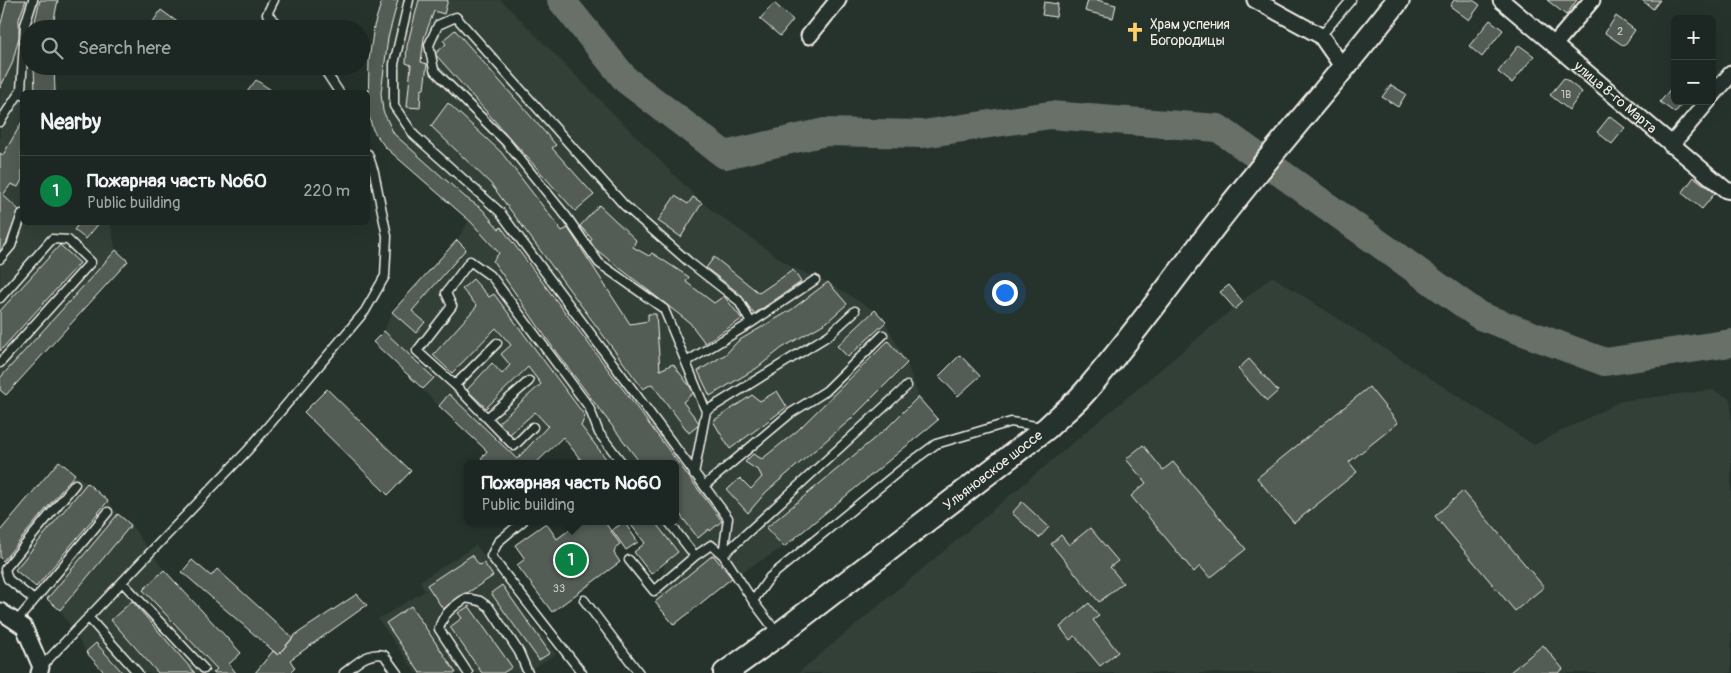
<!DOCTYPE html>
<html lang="en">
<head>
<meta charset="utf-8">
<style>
  :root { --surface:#1c2622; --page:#252e2a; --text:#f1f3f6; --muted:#a0a5a5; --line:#3a4340; --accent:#0b8043 }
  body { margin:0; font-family:Pangolin,sans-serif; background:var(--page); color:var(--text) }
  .controls { position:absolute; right:15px; top:15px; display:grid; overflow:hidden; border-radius:8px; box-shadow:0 5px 20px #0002 }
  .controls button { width:45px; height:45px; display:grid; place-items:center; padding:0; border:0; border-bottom:1px solid var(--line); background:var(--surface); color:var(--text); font:25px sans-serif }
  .you { position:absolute; left:1004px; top:292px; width:18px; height:18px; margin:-12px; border:4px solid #fff; border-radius:50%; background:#1a73e8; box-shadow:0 0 0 8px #1a73e833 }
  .badge { display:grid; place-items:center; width:32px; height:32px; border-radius:50%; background:var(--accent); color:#fff; font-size:16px; font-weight:700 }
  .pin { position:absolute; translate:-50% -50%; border:2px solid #fff; box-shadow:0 1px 5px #0006 }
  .popup { position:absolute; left:464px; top:460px; width:215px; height:65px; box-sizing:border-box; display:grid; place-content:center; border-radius:8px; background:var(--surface); filter:drop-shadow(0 1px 4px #0005); font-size:16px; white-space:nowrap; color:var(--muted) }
  .popup b { font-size:19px; color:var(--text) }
  .popup::after { content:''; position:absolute; left:50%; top:100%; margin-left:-10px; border:10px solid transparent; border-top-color:var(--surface) }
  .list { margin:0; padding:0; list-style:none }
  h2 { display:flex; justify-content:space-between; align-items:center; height:65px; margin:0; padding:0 20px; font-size:21px }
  h2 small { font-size:16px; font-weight:400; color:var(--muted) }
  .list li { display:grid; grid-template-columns:32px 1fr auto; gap:15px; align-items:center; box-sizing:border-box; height:70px; padding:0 20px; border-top:1px solid var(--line) }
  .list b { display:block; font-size:19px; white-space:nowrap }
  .list p { margin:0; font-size:16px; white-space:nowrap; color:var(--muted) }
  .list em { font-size:16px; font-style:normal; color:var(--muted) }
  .icon { flex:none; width:28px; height:28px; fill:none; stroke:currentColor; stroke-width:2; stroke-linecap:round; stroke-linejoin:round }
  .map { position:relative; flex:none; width:1731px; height:673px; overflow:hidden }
  .search { position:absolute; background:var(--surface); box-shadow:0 5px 20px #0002; left:20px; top:20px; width:350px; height:55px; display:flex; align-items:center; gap:12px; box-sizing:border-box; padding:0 18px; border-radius:28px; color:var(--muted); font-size:19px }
  .panel { position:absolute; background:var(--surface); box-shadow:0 5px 20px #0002; left:20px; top:90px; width:350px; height:135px; border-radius:8px }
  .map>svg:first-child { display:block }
</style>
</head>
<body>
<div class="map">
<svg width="1731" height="673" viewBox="0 0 1731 673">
  <rect width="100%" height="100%" fill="#26332d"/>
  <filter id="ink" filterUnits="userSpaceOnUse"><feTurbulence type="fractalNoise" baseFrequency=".02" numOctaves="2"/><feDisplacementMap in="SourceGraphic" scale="10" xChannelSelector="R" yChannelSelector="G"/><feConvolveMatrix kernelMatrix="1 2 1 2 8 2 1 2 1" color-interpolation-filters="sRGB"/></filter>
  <g filter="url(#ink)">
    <path fill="#333f39" d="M13,0H50L44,29H29V66H46L48,92H22V222L110,223L116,250L0,382V54Z
      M389,0H501L702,203L793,268L828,282L875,311L885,322L907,363L919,397L784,547L732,578L656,602L665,563L658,542L641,521H675V464H595L564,426L522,464L439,406L423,390L384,331L392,313L422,291L470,220L385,133L373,100Z
      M1272,276L1534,445L1621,401L1712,390L1731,399V673H798Z
      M75,474L87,483L96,495L108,501L118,514L122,523L131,525L164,570L228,671L226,673H107L86,652L60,610L58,601L47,599L36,587L31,576L15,570L3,561L0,551Z
      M476,545L556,654L525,673H416L378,619L425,591L420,581Z"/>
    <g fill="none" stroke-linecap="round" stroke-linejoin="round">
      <path stroke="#676f68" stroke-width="28" d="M561,0L626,80L725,155L825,132L923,134L1050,115L1218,128L1480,316L1605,362L1731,343"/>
    </g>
    <path fill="#525c55" stroke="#f4f1e8" d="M7,0H26L19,19V37L12,64L0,88V27Z
      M40,0H58L52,29H33Z
      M382,0H398L388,38L381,93L383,111L394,134L465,197L482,209L499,229L501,227L722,521L710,531L709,529L698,538L675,508V464H641L556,352L493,261L499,253L471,222L385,147L373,130L368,113L369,60L374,26Z
      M419,0H448L444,14L434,11L424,38L421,62L427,64L424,89L421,90L420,108L407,107L411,65L406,63L407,46Z
      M1088,0H1097L1116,5L1113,18L1085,11Z
      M1454,0H1473L1480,5L1469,20L1450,6Z
      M1547,0H1577L1566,15Z
      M1642,0H1660L1653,9Z
      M1044,2L1058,4L1056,17L1042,15Z
      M774,3L793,20L780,36L760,19Z
      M161,10L187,29H148Z
      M1616,16L1635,30L1624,46L1605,33Z
      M1490,20L1503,30L1482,57L1469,46Z
      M455,30L556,145L552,148L594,195L575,211L435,54L446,44L443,40Z
      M1519,45L1534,56L1512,83L1498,72Z
      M34,66H54L55,92H35Z
      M1564,78L1582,92L1569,110L1550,95Z
      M256,80L274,92H247Z
      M1675,83V101H1684L1675,113L1660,102Z
      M1391,85L1406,94L1398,107L1382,97Z
      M448,103L501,152L562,231L568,228L630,324L648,321V314H656L660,370L673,364L694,392L683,402L700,424L689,433L652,384L643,389L491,184L431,126Z
      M1610,116L1625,128L1612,144L1597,132Z
      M22,122V180L18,187L11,184L3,195L19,210L5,247L0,252V153L3,155Z
      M1694,177L1715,193L1702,209L1682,193Z
      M675,196L688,204L693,197L702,203L681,237L658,221Z
      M599,205L636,240L633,247L649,256L652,253L689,277L686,282L714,303L724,296L742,319L705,343L690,323L589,244L592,239L580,226Z
      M80,222H100L86,239L74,230Z
      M457,240L466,249L412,311L425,322L416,333L392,312Z
      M60,245L80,263L0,351V311Z
      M116,250L128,261L6,395L0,390V378Z
      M714,257L759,293L793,270L801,282L754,314L740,294L706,268Z
      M473,279L489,297L494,294L585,416L581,426L610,464H584L563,437L535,464H486L481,459L487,451L439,406L449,394L517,459L548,426L535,412L510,434L498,423L541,384L528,367L486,408L467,390L492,363L502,374L510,365L501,354L511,345L496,328L452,373L433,355L477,306L462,289Z
      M828,282L847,304L827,322L782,348L757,368L710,396L698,371L726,354L738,341L791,310Z
      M1229,285L1243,302L1235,309L1220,292Z
      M875,310L886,322L848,357L837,346Z
      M384,331L434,378L423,389L373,342Z
      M888,341L907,363L850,420L766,492L748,513L727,490L740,478L751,489L762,477L759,471L745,462L753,454L762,459L797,431Z
      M960,355L980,376L958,396L939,376Z
      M1249,359L1278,391L1267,401L1238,369Z
      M1369,387L1398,423L1349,462L1357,472L1294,523L1257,478Z
      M327,389L411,471L388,495L304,412Z
      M777,391L787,407L730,449L713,421L752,395L760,401Z
      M918,397L938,420L784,547L766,528L888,427Z
      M1143,445L1163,470L1173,462L1246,549L1210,578L1200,566L1194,572L1131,496L1146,483L1126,459Z
      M59,461L75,474L3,561L0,558V531Z
      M87,483L108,501L36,587L15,570Z
      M1463,491L1544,587L1515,611L1435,516Z
      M1022,502L1049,527L1039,538L1012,513Z
      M118,514L131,525L60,610L47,599Z
      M581,521H604L620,544L616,547L614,553L620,562L552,612L517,565L525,559L515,545L546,523L557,539Z
      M628,521H654L678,552L651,574L634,552L645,543Z
      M624,522L638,542L626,550L612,530Z
      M1090,528L1118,561L1110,567L1123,583L1099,602L1051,544L1061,535L1069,545Z
      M472,555L479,565L484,563L493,576L443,609L427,585Z
      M713,555L732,578L674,625L655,602Z
      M192,560L211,576L217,569L293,638L278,655L182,572Z
      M164,570L241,653L229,664L236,673H213L217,669L143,590Z
      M502,585L550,653L539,660L491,593Z
      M357,594L367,605L290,660L295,668L290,673H255L273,651L278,655L295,635Z
      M132,601L195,673H158L111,620Z
      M1089,603L1099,616L1093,620L1118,652L1100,666L1075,636L1070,640L1060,627Z
      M411,606L456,673H420L386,623Z
      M469,606L512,667L503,673H482L450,627L462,618L458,613Z
      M96,643L123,673H105L86,652Z
      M1543,645L1563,669L1558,673H1509Z"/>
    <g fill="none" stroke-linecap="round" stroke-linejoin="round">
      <defs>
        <path id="lane" d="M274,0L267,14L284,29
          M409,0L394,64V106L414,135L500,212L728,518L723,555L753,601L777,633
          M1321,36L1351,0
          M322,66L339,92
          M22,95L21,90L25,25L33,0
          M0,122L21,90
          M0,259L11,246L22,214
          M0,298L52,239L68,240L91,262L0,363
          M751,323L815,280
          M686,362L751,323L739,301L689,262L624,205L456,17L438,25L429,45L434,70L506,142L566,216L599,263L664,309L706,411L694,474
          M455,385L497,343
          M706,411L829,335L855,311
          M487,418L529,381
          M533,427L514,446L455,385L417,351L452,306L446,293L470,261L492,277L589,407L599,433L623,464
          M704,486L791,413L826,391L883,335
          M523,521L498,542L491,556L582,673
          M668,521L695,556L711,545L723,555L907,386
          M629,560L654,591L695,556
          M122,582L204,669
          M34,600L8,579L5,569L75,484
          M584,600L639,673
          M753,601L770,577L903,468L936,444L1011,422L1042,427
          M88,617L138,673
          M16,622L108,512
          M41,667L248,450L365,311L385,276L387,236L374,172L368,154
          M344,673C356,664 368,651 384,655L397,673
          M468,673L439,629C443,613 453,607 466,598L480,601L489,607L519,652L528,673"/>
        <g id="street">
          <path d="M1255,0L1321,36L1344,69"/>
          <path id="s1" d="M1501,0L1726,190L1731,191"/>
          <path d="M809,36L838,0"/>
          <path d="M1554,45L1592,0"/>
          <path d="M1712,96L1731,74"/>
          <path d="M1671,145L1708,101"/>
          <path d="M0,611L24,627L41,667L39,673"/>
        </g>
        <g id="primary">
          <path id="s2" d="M725,673L778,635L1047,428C1059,416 1074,405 1085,392C1132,338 1173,280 1216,224C1275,148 1339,76 1398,0"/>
        </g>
      </defs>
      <use href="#lane" stroke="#f4f1e8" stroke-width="11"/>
      <use href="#street" stroke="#f4f1e8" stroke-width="19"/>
      <use href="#primary" stroke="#f4f1e8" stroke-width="26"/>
      <use href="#lane" stroke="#26332d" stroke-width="8"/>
      <use href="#street" stroke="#26332d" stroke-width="15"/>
      <use href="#primary" stroke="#26332d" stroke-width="22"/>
    </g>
  </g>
  <defs>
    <symbol id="church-bare" viewBox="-9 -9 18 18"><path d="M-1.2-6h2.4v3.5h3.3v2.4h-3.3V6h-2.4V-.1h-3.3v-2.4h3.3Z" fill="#ffd166" stroke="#26332d" stroke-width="2.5" paint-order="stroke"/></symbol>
  </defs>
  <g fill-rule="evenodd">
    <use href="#church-bare" x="1121" y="18" width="28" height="28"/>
  </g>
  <g text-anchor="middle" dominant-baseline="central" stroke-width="4.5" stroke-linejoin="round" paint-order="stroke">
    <g font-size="11" fill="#ccccc3">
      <text x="1620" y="31">2</text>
      <text x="1566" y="94">1В</text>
      <text x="559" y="588">33</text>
    </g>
    <g font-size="14" fill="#f4f1e8" stroke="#26332d" text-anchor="start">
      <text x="1150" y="24">Храм успения<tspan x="1150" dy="16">Богородицы</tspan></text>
    </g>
    <g font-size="14" fill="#f4f1e8" stroke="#26332d">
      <text stroke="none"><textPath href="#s1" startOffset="150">улица 8-го Марта</textPath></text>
      <text stroke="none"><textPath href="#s2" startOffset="336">Ульяновское шоссе</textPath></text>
    </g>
  </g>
</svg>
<div class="controls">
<button>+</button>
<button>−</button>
</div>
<div class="you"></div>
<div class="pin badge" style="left:571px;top:560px">1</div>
<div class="popup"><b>Пожарная часть №60</b>Public building</div>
<div class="search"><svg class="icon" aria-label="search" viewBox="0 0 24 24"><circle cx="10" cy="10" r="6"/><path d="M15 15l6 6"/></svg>Search here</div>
<section class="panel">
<h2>Nearby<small></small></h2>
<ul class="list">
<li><span class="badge">1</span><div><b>Пожарная часть №60</b><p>Public building</p></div><em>220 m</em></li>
</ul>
</section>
</div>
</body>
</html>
